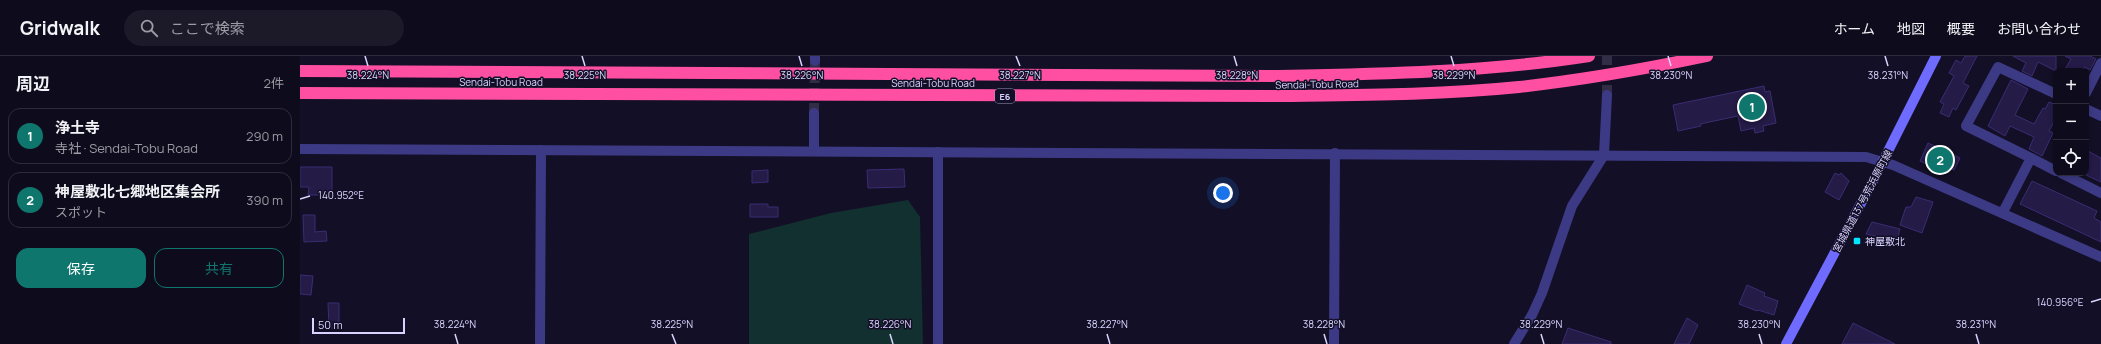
<!DOCTYPE html>
<html lang="ja">
<head>
<meta charset="utf-8">
<style>
  :root { --surface:#0e0b1c; --page:#1c1929; --text:#f1f3f6; --muted:#9b9ba3; --line:#2e2b3b; --accent:#0f766e }
  body { margin:0; font-family:Manrope,"Noto Sans JP",sans-serif; background:var(--page); color:var(--text) }
  .controls { position:absolute; right:12px; top:12px; display:grid; overflow:hidden; border-radius:8px; box-shadow:0 2px 6px #0003 }
  .controls button { width:36px; height:36px; display:grid; place-items:center; padding:0; border:0; border-bottom:1px solid var(--line); background:var(--surface); color:var(--text); font:20px sans-serif }
  .scale { position:absolute; left:12px; bottom:10px; width:93px; box-sizing:border-box; padding-left:4px; border:2px solid #d9d4ff; border-top:0; font-size:11px; line-height:14px; white-space:nowrap; color:#d9d4ff; -webkit-text-stroke:3px #130f26; paint-order:stroke }
  .you { position:absolute; left:923px; top:137px; width:14px; height:14px; margin:-10px; border:3px solid #fff; border-radius:50%; background:#1a73e8; box-shadow:0 0 0 6px #1a73e833 }
  .badge { display:grid; place-items:center; width:26px; height:26px; border-radius:50%; background:var(--accent); color:#fff; font-size:13px; font-weight:700 }
  .pin { position:absolute; translate:-50% -50%; border:2px solid #fff; box-shadow:0 1px 4px #0006 }
  .list { margin:0; padding:0; list-style:none }
  h2 { display:flex; justify-content:space-between; align-items:center; height:52px; margin:0; padding:0 16px; font-size:17px }
  h2 small { font-size:13px; font-weight:400; color:var(--muted) }
  .list li { display:grid; grid-template-columns:26px 1fr auto; gap:12px; align-items:center; box-sizing:border-box; height:56px; margin:0 8px 8px; padding:0 8px; border:1px solid var(--line); border-radius:12px }
  .list b { display:block; font-size:15px; white-space:nowrap }
  .list p { margin:0; font-size:13px; white-space:nowrap; color:var(--muted) }
  .list em { font-size:13px; font-style:normal; color:var(--muted) }
  .actions { display:flex; gap:8px; padding:12px 16px }
  .actions a { flex:1; padding:9px 0; border:1px solid var(--accent); border-radius:12px; text-align:center; font-size:14px; color:var(--accent) }
  .actions .main { background:var(--accent); color:#fff }
  .icon { flex:none; width:22px; height:22px; fill:none; stroke:currentColor; stroke-width:2; stroke-linecap:round; stroke-linejoin:round }
  .map { position:relative; flex:none; width:1801px; height:288px; overflow:hidden }
  header { display:flex; align-items:center; gap:24px; box-sizing:border-box; height:56px; padding:0 20px; background:var(--surface); border-bottom:1px solid var(--line) }
  header strong { font-size:19px }
  nav { display:flex; gap:22px; margin-inline-start:auto; font-size:14px }
  .search { width:280px; height:36px; background:var(--page); display:flex; align-items:center; gap:10px; box-sizing:border-box; padding:0 14px; border-radius:22px; color:var(--muted); font-size:15px }
  main { display:flex }
  aside { flex:1; background:var(--surface) }
  .map>svg:first-child { display:block }
</style>
</head>
<body>
<header>
<strong>Gridwalk</strong>
<div class="search"><svg class="icon" aria-label="search" viewBox="0 0 24 24"><circle cx="10" cy="10" r="6"/><path d="M15 15l6 6"/></svg>ここで検索</div>
<nav><a>ホーム</a><a>地図</a><a>概要</a><a>お問い合わせ</a></nav>
</header>
<main>
<aside>
<h2>周辺<small>2件</small></h2>
<ul class="list">
<li><span class="badge">1</span><div><b>浄土寺</b><p>寺社 · Sendai-Tobu Road</p></div><em>290 m</em></li>
<li><span class="badge">2</span><div><b>神屋敷北七郷地区集会所</b><p>スポット</p></div><em>390 m</em></li>
</ul>
<div class="actions"><a class="main">保存</a><a>共有</a></div>
</aside>
<div class="map">
<svg width="1801" height="288" viewBox="0 0 1801 288">
  <rect width="100%" height="100%" fill="#130f26"/>
  <path fill="#12302f" d="M608,144L620,161L623,288H449V178L531,157Z"/>
  <path fill="#241b47" stroke="#3b2d73" d="M1665,0H1677L1663,27L1669,30L1656,54L1653,52L1649,61L1640,57L1644,48L1640,46L1654,20L1649,17L1656,4L1661,7Z
    M1713,0H1756V15L1738,6L1732,20L1722,15L1726,7Z
    M1765,0H1790L1796,3L1790,14L1785,11L1783,15H1764L1771,3Z
    M1711,24L1728,33L1715,59L1734,68L1743,52L1745,53L1749,46L1756,49V62L1749,75L1753,77L1742,100L1729,93L1734,81L1710,70L1705,80L1688,70Z
    M1464,30L1465,36L1470,35L1476,67L1463,70L1464,75L1455,77L1454,72L1441,75L1438,60L1400,68L1401,70L1378,75L1373,49Z
    M1628,87L1660,102L1654,114L1649,112L1646,117L1620,105Z
    M1786,94L1801,102V126L1786,119Z
    M0,111H32V139H8L9,131H0Z
    M604,113L605,131L568,132L567,114Z
    M468,114V126L452,127V115Z
    M1535,117L1539,119L1541,117L1549,125L1539,144L1525,136Z
    M1732,125L1797,155L1794,162L1801,166V186L1720,148Z
    M1616,141L1633,146L1622,177L1600,169L1606,151H1611Z
    M450,148H468V151H478V161H450Z
    M3,159H15V176L26,175L27,185L4,186Z
    M1572,166L1600,173L1597,185L1566,178Z
    M0,219L13,220L11,239L0,238Z
    M1447,229L1465,237L1464,240L1478,245L1474,259L1458,254L1457,255L1439,248Z
    M28,247H39V272H29Z
    M1387,262L1398,269L1389,288H1374Z
    M1553,267L1595,288H1542Z
    M1268,272L1311,286V288H1262Z"/>
  <g fill="none" stroke-linecap="round" stroke-linejoin="round">
    <path stroke="#312d47" stroke-width="10" stroke-dasharray="10 5" stroke-linecap="butt" d="M1307,39V0
      M514,57L515,5"/>
    <path stroke="#3d3a85" stroke-width="10" d="M1786,37L1801,7
      M1786,53L1801,60
      M1731,102L1756,115
      M1761,117L1801,137
      M1703,156L1731,102L1666,70L1698,11L1756,38
      M240,288L241,94
      M638,288V96
      M1034,288L1035,97
      M1214,288L1232,259L1242,237L1272,150L1304,99"/>
    <path stroke="#3d3a85" stroke-width="10" d="M515,5V0
      M0,93L1566,101L1593,109L1801,201
      M514,95V57
      M1304,99L1307,39"/>
    <path stroke="#6f6bff" stroke-width="10" d="M1486,288L1575,121L1636,0"/>
    <path stroke="#ff4fa3" stroke-width="12" d="M0,15L979,20C1083,18 1187,16 1289,0
      M0,37L980,40C1059,39 1139,39 1219,31C1282,24 1345,13 1407,0"/>
  </g>
  <path fill="none" stroke="#d9d4ff" stroke-width="1.5" d="M65,0L68,10M282,0L285,10M499,0L502,10M716,0L720,10M934,0L937,10M1151,0L1154,10M1368,0L1371,10M1585,0L1588,10M0,143L10,140M1791,246L1801,243M155,278L158,288M372,278L376,288M590,278L593,288M807,278L810,288M1024,278L1027,288M1241,278L1244,288M1459,278L1462,288M1676,278L1679,288"/>
  <rect fill="#00e5ff" stroke="#130f26" stroke-width="1.5" x="1553" y="181" width="8" height="8" rx="2"/>
  <g text-anchor="middle" dominant-baseline="central" stroke-width="3" stroke-linejoin="round" paint-order="stroke">
    <rect fill="#130f26" stroke="#9e99be" stroke-width="1" x="695" y="33" width="20" height="14" rx="3"/>
    <g font-size="9" font-weight="bold" fill="#d9d4ff">
      <text x="705" y="40">E6</text>
    </g>
    <g font-size="10" fill="#d9d4ff" stroke="#130f26">
      <text x="201" y="26">Sendai-Tobu Road</text>
      <text x="633" y="27">Sendai-Tobu Road</text>
      <text transform="translate(1017 28) rotate(-1)">Sendai-Tobu Road</text>
      <text transform="translate(1562 145) rotate(-62)">宮城県道137号荒浜原町線</text>
    </g>
    <g font-size="10" fill="#d9d4ff" stroke="#130f26" text-anchor="start">
      <text x="1565" y="185">神屋敷北</text>
    </g>
  </g>
  <g font-size="10" text-anchor="middle" fill="#d9d4ff" stroke="#130f26" stroke-width="3" stroke-linejoin="round" paint-order="stroke">
    <text x="1371" y="23">38.230°N</text>
    <text x="1588" y="23">38.231°N</text>
    <text x="68" y="23">38.224°N</text>
    <text x="285" y="23">38.225°N</text>
    <text x="502" y="23">38.226°N</text>
    <text x="720" y="23">38.227°N</text>
    <text x="937" y="23">38.228°N</text>
    <text x="1154" y="23">38.229°N</text>
    <text x="41" y="143">140.952°E</text>
    <text x="1760" y="250">140.956°E</text>
    <text x="155" y="272">38.224°N</text>
    <text x="372" y="272">38.225°N</text>
    <text x="590" y="272">38.226°N</text>
    <text x="807" y="272">38.227°N</text>
    <text x="1024" y="272">38.228°N</text>
    <text x="1241" y="272">38.229°N</text>
    <text x="1459" y="272">38.230°N</text>
    <text x="1676" y="272">38.231°N</text>
  </g>
</svg>
<div class="controls">
<button>+</button>
<button>−</button>
<button><svg class="icon" aria-label="locate" viewBox="0 0 24 24"><circle cx="12" cy="12" r="6"/><path d="M12 2v4M12 18v4M2 12h4M18 12h4"/></svg></button>
</div>
<div class="scale">50 m</div>
<div class="you"></div>
<div class="pin badge" style="left:1452px;top:51px">1</div>
<div class="pin badge" style="left:1640px;top:104px">2</div>
</div>
</main>
</body>
</html>
